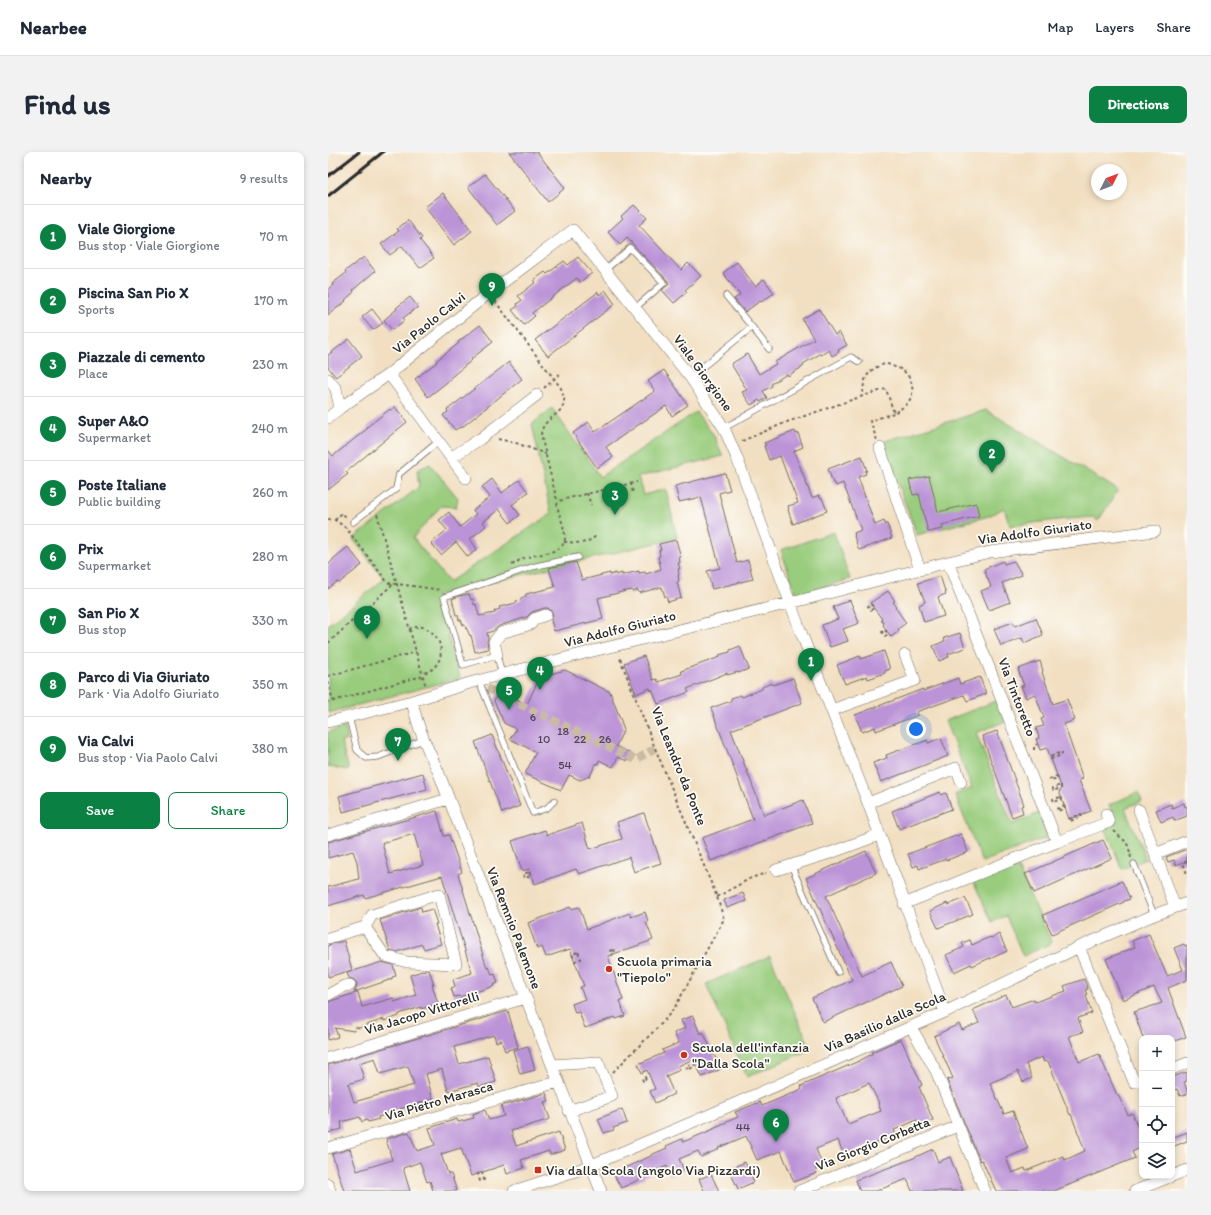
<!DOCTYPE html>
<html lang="en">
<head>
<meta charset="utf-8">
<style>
  :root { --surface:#fff; --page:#f2f2f3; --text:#1f2937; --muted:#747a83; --line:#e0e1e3; --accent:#0b8043 }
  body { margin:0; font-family:Itim,sans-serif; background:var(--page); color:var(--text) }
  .controls { position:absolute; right:12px; bottom:12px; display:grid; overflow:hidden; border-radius:8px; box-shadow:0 2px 6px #0003 }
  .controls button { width:36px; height:36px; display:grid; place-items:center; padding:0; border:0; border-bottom:1px solid var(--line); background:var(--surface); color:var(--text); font:20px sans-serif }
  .compass { position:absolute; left:763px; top:12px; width:36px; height:36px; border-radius:50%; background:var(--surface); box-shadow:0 2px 6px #0003; rotate:48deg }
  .you { position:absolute; left:588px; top:577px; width:14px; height:14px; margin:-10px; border:3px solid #fff; border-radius:50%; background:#1a73e8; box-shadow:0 0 0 6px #1a73e833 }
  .badge { display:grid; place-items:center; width:26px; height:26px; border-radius:50%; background:var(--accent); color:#fff; font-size:13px; font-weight:700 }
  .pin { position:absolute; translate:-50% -33px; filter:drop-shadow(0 1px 2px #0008) }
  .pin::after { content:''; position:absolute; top:21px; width:14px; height:12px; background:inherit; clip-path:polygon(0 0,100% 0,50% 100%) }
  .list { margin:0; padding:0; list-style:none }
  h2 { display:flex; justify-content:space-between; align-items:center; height:52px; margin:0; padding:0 16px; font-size:17px }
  h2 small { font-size:13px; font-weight:400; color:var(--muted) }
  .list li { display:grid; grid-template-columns:26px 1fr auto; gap:12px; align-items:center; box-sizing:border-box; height:64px; padding:0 16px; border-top:1px solid var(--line) }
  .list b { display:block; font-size:15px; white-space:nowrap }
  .list p { margin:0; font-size:13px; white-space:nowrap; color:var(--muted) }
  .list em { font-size:13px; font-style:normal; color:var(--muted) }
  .actions { display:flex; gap:8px; padding:12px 16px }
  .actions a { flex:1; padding:9px 0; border:1px solid var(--accent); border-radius:8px; text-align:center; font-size:14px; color:var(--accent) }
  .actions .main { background:var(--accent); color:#fff }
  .icon { flex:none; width:22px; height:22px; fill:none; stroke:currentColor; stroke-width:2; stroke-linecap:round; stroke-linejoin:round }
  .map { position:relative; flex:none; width:859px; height:1039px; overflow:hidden; border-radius:8px }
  header { display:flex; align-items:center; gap:24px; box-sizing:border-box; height:56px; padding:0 20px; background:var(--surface); border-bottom:1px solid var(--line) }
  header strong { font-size:19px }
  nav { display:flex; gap:22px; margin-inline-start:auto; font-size:14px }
  .intro { display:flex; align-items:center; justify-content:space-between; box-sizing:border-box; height:96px; padding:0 24px }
  h1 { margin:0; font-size:28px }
  .button { padding:10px 18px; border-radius:8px; background:var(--accent); color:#fff; font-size:14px; font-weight:700 }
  main { display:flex; gap:24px; padding:0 24px }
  aside { flex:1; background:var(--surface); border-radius:8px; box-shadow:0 2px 6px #0003 }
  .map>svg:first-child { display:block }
</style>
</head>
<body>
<header>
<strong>Nearbee</strong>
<nav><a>Map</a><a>Layers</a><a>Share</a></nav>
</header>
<div class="intro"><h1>Find us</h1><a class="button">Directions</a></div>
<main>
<aside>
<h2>Nearby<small>9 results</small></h2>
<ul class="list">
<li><span class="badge">1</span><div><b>Viale Giorgione</b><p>Bus stop · Viale Giorgione</p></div><em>70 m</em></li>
<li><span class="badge">2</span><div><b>Piscina San Pio X</b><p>Sports</p></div><em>170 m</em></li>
<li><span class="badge">3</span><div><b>Piazzale di cemento</b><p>Place</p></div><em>230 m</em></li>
<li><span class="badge">4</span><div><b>Super A&amp;O</b><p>Supermarket</p></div><em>240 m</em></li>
<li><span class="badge">5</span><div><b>Poste Italiane</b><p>Public building</p></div><em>260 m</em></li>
<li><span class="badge">6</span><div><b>Prix</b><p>Supermarket</p></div><em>280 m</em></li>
<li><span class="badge">7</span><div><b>San Pio X</b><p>Bus stop</p></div><em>330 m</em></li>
<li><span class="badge">8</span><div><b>Parco di Via Giuriato</b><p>Park · Via Adolfo Giuriato</p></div><em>350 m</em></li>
<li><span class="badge">9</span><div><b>Via Calvi</b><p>Bus stop · Via Paolo Calvi</p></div><em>380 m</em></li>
</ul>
<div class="actions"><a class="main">Save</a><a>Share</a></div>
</aside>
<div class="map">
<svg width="859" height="1039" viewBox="0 0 859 1039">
  <rect width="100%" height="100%" fill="#fdfcf7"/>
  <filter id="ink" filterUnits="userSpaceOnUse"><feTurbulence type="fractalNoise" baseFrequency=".025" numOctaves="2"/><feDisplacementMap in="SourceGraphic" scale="8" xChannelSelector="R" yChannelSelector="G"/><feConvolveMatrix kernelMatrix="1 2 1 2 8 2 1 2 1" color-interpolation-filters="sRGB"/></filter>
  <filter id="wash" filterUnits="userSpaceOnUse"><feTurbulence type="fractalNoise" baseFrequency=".012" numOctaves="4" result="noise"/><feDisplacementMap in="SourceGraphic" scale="16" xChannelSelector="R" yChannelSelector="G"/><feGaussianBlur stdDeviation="0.9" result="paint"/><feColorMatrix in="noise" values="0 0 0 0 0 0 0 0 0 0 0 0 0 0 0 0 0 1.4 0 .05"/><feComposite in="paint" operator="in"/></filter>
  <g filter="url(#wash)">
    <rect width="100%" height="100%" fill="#f2dfc1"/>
    <path fill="#99cc7d" stroke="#627c54" d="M224,256L272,325L368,260L385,282L395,304L310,325L315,343L338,337L349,386L108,443L132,526L0,561V473L56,427L25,387L91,335L89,318L102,312L130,346L128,355L113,354L85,386L121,430L223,362L204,272Z
      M658,258L790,338L770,369L765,365L729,368L682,374L676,356L661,364L589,383L554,290Z
      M506,380L522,427L473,442L467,439L453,398Z
      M670,548L678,569L648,581L684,672L711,661L720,685L654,710L627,643L644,636L617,569Z
      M17,575L20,587L13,590L21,618L0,615V580Z
      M810,640L814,649L797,656L818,707L794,717L777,676L789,671L781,653Z
      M690,716L724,791L695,804L678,764L664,770L645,729Z
      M442,804L483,897L419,925L378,832Z"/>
    <g id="blocks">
      <path fill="#bb93d7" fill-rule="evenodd" d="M181,0H209L237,36L220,50Z
        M157,22L187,59L169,73L140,35Z
        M115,41L144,79L126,93L97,55Z
        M306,53L319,66L311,73L334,98L353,118L360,111L373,124L357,138L359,140L346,151L334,138L341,132L339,128L299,86L292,93L280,80L295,66L293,64Z
        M80,68L94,86L92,88L106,106L92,116L74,94L62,103L53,92L71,79L69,77Z
        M36,105L47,119L25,138L26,140L17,148L18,149L0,163V137L5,133L4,132L18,121L17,119Z
        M250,105L264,121L252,130L249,126L204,161L207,164L196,173L184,158L190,154L189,152L194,148L190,144L208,130L206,128L217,120L219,122L236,109L240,113Z
        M409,110L427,134L436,127L446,141L433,150L432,149L417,160L406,147L412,143L395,121Z
        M277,138L287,152L220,204L207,188L270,140L271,143Z
        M82,145L90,155L75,166L77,168L64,178L56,168L69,157L68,156Z
        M44,157L55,171L45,178L34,165Z
        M491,157L507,183L511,180L519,193L510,198L511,200L504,204L501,198L493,203L492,202L475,212L476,214L460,224L459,222L443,232L444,234L435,239L439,246L432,250L431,248L423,253L414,240L419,238L403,212L419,202L431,222L448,212L447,210L486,187L474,167Z
        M152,173L165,190L143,207L144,208L122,226L123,227L100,245L87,227L109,210L108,209L131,191L130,190Z
        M21,187L34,204L8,225L0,215V203Z
        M181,210L194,227L133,276L132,275L127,278L115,263L120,260L119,258Z
        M336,218L360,253L344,264L338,254L278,295L285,305L269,316L245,281L261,270L267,280L327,239L320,229Z
        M67,255L79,270L18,320L20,322L0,338V298L5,304L40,276L39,275L62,257L63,258Z
        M467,279L468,282L470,281L475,295L466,299L484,346L491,343L492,346H494L499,359L465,372L460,358L461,357L460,354L470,351L459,323L452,304L441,308L436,294L438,293L436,291Z
        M534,304L539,319H537L538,322L530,325L547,373L556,369L557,372H559L564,386L531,398L526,384H527L526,381L533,378L515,331L508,334L507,331H505L500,317Z
        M397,321L402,338L391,341L409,411L420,408L425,427L384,437L379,419L392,416L373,345L351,350L347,334Z
        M601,324L610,360L648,351L651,364L614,373L615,377L600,380L591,342L585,343L581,328Z
        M164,327L174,341L191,328L200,340L184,353L192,363L182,371L171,357L155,370L158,374L142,387L149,397L140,405L128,390L113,403L103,391L119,378L111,368L121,360L132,375L148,362L145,358L162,345L154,335Z
        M348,388L353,405H351L352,411H350L352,417H350L351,423H350L351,429L349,430L353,446L340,450L338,444L337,445L334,435L311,441L310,438L304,440V438L298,439L270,446L275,467L226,479L223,468L225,465L224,460L220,456H216L204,460L199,465L171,474L165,479L159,481L160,486L159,489L160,497L147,500L143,483L142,484L137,473H135L133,468H131L130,463H128L124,447L131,444L141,442L143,448L145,447L146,453L148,452L151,464L167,461L166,459L172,457L171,455L188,451V449L193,448V446L198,444V442L227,435L221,416L248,410L254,428L282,421V423L288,421V423L294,421V423L311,419V421L317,420L318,422L333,417L330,405L332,404L331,398H333L331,392Z
        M20,395L34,413L11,431L9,430L0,437V413L5,408V407Z
        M675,409L676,412L686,409L694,423L674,431L682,450L661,458L653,439L663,435L656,417Z
        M612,424L618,442L610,445L616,464L596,470L591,453L597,450L590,431Z
        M560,439L567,449L565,450L568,454L567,455L578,471L570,477L571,479L563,485L555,473L556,472L553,468L554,467L542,451Z
        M522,448L531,471L515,477L520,489L502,495L494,473L510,467L505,455Z
        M708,466L715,483L696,491L694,486L673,494L666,477L685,470L687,474Z
        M632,481L637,496L620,502L621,505L611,509L605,494L617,489L616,486Z
        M412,494L421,517L410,521V520L399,523V521L359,537L361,540L330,552L324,538L323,539L322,536L308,542L296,511L316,504L325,528L329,527L330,530L354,522L353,519L392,505L391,503L402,500V498Z
        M556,499L562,517L557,519V521L540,527L539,524L517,532L509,513L532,504L533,507Z
        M712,509L715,519L714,520L725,552L739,547L747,568L736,572L755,627L751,628L763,659L741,667L731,639L734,637L719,596L712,598L708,587L711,586L708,576L716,574L713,567L716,566L707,542L698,546L693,534H696L690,517Z
        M237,518L282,540L296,577L288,594L302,601L299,609L290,605L285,615L271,608L270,612L268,611L262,624L252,628L241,623L233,638L197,622L208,600L182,587L188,577L176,571L166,549L171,539L199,552L212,525Z
        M652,525L658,542L639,549L636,543L588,560L590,563L548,579L547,575L534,580L527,563L595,537V539L630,526L632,532Z
        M465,526L474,551L403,578L436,663L475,648L484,671L383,709L374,686L425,667L383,556L403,549V546L413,543L414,545L434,537V535L444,531L445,533Z
        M669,579L696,653L693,654L695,661L684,665L654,584Z
        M164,583L192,654L174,661L147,590Z
        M613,586L620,604L553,630L545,611L559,606L558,603L599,588L600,591Z
        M95,621L99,637L15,660L11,644Z
        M612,640L613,643L618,641L624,657L571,677L564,659Z
        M856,651L857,655L859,654V664L846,669L845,665L833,670L828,658L843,652L844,656Z
        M109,659L116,684L121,683L134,720L130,722L159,816L161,815L164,823L167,822L170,831L165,833L166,834L132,845L131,844L126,845L123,836L127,835L125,827L144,821L114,724L37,746L36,743L0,754V735L31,727L29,710L25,699L0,706V690ZM86,682L95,713L62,722L54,691Z
        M316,661L333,711L306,720L301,705L251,722L248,717L207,732L202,717L194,719L184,689L217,678L219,683L254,671L262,697L294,687L289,670Z
        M633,682L640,700L619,708L618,707L591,717L590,713L585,715L580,702Z
        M775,688L784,706L706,741L697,722Z
        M859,697V709L848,713L846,708L840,710L838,705Z
        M538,699L548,721L498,744L534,824L563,810L574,834L495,870L484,846L524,828L478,726Z
        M794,729L802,747L796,749V750L724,782L715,763Z
        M415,741L418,749L399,756L396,748Z
        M637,746L645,762L610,776L602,759L619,751L620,753Z
        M93,755L94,760L104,757L109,772H107L113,792L96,797L94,792L69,800L62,798L52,768Z
        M242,755L243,757L251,755L259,777L302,761L303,765L317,760L320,769L318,770L325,788L280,804L295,848L292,849L297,864L288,867L287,865L257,876L251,860L247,861L244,852L257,847L252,835L256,834L242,797L218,805L214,795L209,797L200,771Z
        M671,782L679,799L662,807V806L644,814L643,812L626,820L618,803L636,795L634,791L642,788L644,793L662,785L663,786Z
        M821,782L839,824L855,818L846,796L856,792L857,794L859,793V828L840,836L858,885L844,890V886H815L806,860L834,851L826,835L795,848L778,807L807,795L804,789Z
        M16,789L24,818L0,825V793Z
        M54,810L65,813L68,824L64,825V827L26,840L28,836L29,831L25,827L21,826L19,821Z
        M97,818H101L106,832H104L110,852L93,857V855L71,862V864L56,869V867L31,876L27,875L26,879L7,876L10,885L0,888V850L30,840L34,855L65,846L66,850L88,843L82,823Z
        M756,827L760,837L757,838L759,843L758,844L764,861L750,866L755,880L741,884L751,910L771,902L789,943H790L800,963L804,961L814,985V995L804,1000L807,1006L726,1039H668L654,1008L652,1009L619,928L625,926L606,884L631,872L634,878L651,871L645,858L678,843L684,855L706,847L707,850L738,839L736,834ZM714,905L716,910L720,909L742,963L743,962L757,999L737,1008L735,1004L698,1019L697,1016L684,1021L678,1006L700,997L685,959L676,962L662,931L690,919L695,930L704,926L698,912Z
        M180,859L190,895L177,899L173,888L168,890L166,883L126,895L131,912L160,904L168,930L151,935L150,931L120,939L114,917L98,922L105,947L72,957L73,958L50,965L51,967L40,970L39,968L34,970L32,965L13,970L14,977L0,981V913ZM47,906L52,922L80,914L86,933L26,950L20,932L36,927L31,911Z
        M365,864L372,882L375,880L393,917L374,925L366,907L350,914L352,918L338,924L346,942L327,951L322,939L327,937L319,918L314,921L310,912L336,901L334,898L351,891L346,881L357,876L353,868Z
        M573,887L594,933L591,935L605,968L592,974L589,968L566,978L568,983L516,1004L510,988L488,997L494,1012L487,1015L489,1021L466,1030L453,999L429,1008L418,984L390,996L391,997L373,1005L370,999L351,1007L356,1018L342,1023L339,1014L316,1024L317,1025L293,1036L285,1021L323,1004V1003L339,996L338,994L354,987L355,990L386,977L385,976L410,965L407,960L432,950L434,954L474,937L473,934L531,909L544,902V900ZM541,931L551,951H550L553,959L520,972L508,946Z
        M200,894L207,918L192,922L185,898Z
        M859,920V929L856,930L859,938V942L852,944L849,937L844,939V925Z
        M218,941L221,949L216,950L222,967L183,979L188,994L231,980L237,998L222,1003L221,999L193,1008L196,1016L179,1022L176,1013L143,1024L133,996L113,1002L120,1022H123L129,1039H105L102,1029L99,1030L92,1010L75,1016L82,1039H16L4,1002L22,997L29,1019L64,1008L58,987L81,980L89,999L107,993L101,976L129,967L130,970L146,966L145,962L157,958L161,968L176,964L173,954Z
        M294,957L299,971L285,976L286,978L276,981L270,967Z
        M859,980V989L844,995V986Z
        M605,997L610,1010L622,1005L635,1039H584L579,1027L548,1039H532L528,1028L581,1008Z
        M417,1010L426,1030L410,1037L401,1017Z
        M383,1022L391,1039H376L371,1027Z"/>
    </g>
  </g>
  <g filter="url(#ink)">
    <use href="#blocks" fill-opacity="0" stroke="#716a60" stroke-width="1"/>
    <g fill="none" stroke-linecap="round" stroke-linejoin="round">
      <path stroke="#cabba3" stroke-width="8" stroke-dasharray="8 4" stroke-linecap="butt" d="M148,531L308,608L327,596"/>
      <defs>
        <path id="service" d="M277,118L302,96L336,131L307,156
          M398,144L424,175
          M362,225L424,175L441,197
          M396,276L523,205L531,210
          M25,370L68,337L71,322L111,289
          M174,523L169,503L135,513L116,445L204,415L250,405
          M151,529L205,661L219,656L226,649
          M21,565L29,598L38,606L50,605L95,588
          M806,712L826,763
          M463,713L510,820"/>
        <path id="minor" d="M61,222L138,326
          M0,227L8,237L12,256
          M0,266L12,256L61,222L161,141L245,78L362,225L396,276L409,306L474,483L540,651L617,860
          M552,296L592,418
          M124,305L152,287L209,243
          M169,503L166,490L173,481L203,472L206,467L218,463
          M84,549C89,574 99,596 110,619L273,1039
          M504,558L587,528L577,503
          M0,570L84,549L145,530L261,500L478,447L620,410L662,400L827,379
          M540,651L628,616L633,630
          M811,658L847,755
          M0,683L120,647
          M729,690L781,670L778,662
          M827,702L859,689
          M448,718L502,701L551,683
          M576,752L729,690L620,410
          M0,786L37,775L44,763L111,742L128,812L79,810L57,804L37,775
          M751,795L806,930L814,927
          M0,843L16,834L22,833
          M583,875L608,919L657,1039
          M0,906L197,846
          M224,913L270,910L284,944L241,959
          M844,917L859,911
          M0,996L230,930
          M0,1032L2,1039
          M186,1039L250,1018L278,1007L388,960L617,860L751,795L826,763L859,751
          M471,1039L630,974
          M807,1039L859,1018"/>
      </defs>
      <use href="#service" stroke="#716a60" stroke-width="7"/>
      <use href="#minor" stroke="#716a60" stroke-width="12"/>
      <path stroke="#716a60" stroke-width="2" stroke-dasharray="3 3" stroke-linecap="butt" d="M167,149L233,236C234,240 235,243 236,246C238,264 214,264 213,283L228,345L231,349
        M216,236L233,221
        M170,287L188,291L218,302
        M549,288L542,269L566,261
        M414,289L459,270L535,244C535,231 537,221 549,215C551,214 555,212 558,212C561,212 566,215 570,216C582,220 589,238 581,249C577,255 572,257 566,261L558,237L535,244
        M303,331L305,342
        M259,341L263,353
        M49,362L98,535
        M0,367L7,368L18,376L60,431L93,435L112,438
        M7,368L14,361L19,366
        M236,390C251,390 256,394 268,384
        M184,413C189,410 194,406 200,405C212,401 238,402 237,384C236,373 231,363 229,353L231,349L237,347L309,330
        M543,452L546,456L543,458L540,454Z
        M81,477C85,476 90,474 94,475C110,479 119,500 108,513C105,518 100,520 94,521
        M557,478L560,482L557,484L554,480Z
        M0,491L65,432
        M0,524L88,500
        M0,530L5,549L0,550
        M5,549L94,524
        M706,598V594L709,592
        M734,600V603L723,607L722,605Z
        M729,624L730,627L723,629L722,627Z
        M733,633V636L725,639V636Z
        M733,645L734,647L726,650L725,647Z
        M736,654L737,656L730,659L729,657Z
        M753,662L754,665L742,669L741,667Z
        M786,679C798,691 800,688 803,706
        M859,709L855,711L859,722
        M201,720L203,724L196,726L195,722Z
        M389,745L423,726L438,721
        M286,797L287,801L284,803L282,799Z
        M250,800L253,807L247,809L244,802Z
        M366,911L367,914L360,918L358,914Z
        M285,920L335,870L347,855L396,767L389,745L327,596L291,504
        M317,925L318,928L315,929L314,926Z
        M154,1020L156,1028L152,1029L150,1022Z"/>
      <use href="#service" stroke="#fff" stroke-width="5.5"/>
      <use href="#minor" stroke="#fff" stroke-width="11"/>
      <path stroke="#2b2b2b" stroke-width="3" d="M0,24L31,0
        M0,44L55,0"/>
    </g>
  </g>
  <g fill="#c8321e" stroke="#fdfcf7" stroke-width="1.5">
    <circle cx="281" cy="817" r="4"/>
    <circle cx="356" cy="903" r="4"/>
    <rect x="206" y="1014" width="8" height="8" rx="2"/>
  </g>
  <g text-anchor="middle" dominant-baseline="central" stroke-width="3.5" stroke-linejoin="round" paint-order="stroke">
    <g font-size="12" fill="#4f4556">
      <text x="205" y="565">6</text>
      <text x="235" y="579">18</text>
      <text x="216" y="587">10</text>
      <text x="252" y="587">22</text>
      <text x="277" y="587">26</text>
      <text x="237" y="613">54</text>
      <text x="415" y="975">44</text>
    </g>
    <g font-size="14" fill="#2b2b2b" stroke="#fdfcf7">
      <text transform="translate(101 171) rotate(-39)">Via Paolo Calvi</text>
      <text transform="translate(375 221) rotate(54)">Viale Giorgione</text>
      <text transform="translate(707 380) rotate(-8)">Via Adolfo Giuriato</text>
      <text transform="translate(292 477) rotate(-14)">Via Adolfo Giuriato</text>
      <text transform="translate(689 545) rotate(69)">Via Tintoretto</text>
      <text transform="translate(351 614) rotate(68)">Via Leandro da Ponte</text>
      <text transform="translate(186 776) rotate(69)">Via Remnio Palemone</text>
      <text transform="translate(94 861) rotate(-17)">Via Jacopo Vittorelli</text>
      <text transform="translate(557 870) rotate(-24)">Via Basilio dalla Scola</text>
      <text transform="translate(111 949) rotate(-16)">Via Pietro Marasca</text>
      <text transform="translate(545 992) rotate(-22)">Via Giorgio Corbetta</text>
    </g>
    <g font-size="14" fill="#2b2b2b" stroke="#fdfcf7" text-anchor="start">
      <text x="289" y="809">Scuola primaria<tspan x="289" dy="16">"Tiepolo"</tspan></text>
      <text x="364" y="895">Scuola dell'infanzia<tspan x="364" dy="16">"Dalla Scola"</tspan></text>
      <text x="218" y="1018">Via dalla Scola (angolo Via Pizzardi)</text>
    </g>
  </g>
</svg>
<div class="controls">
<button>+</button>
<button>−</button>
<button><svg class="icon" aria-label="locate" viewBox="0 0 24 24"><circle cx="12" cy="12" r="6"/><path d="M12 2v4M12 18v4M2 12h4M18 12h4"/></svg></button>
<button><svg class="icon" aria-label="layers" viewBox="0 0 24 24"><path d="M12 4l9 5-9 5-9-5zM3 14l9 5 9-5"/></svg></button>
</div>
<svg class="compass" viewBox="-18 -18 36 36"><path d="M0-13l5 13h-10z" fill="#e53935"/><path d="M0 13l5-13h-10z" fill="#747a83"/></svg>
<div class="you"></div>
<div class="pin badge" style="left:483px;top:529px">1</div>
<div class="pin badge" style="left:664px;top:321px">2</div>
<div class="pin badge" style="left:287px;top:363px">3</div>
<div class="pin badge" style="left:212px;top:538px">4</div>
<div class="pin badge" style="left:181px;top:558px">5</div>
<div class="pin badge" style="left:448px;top:990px">6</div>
<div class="pin badge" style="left:70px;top:609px">7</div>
<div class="pin badge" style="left:39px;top:487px">8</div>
<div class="pin badge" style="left:164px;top:154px">9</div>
</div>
</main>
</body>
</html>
